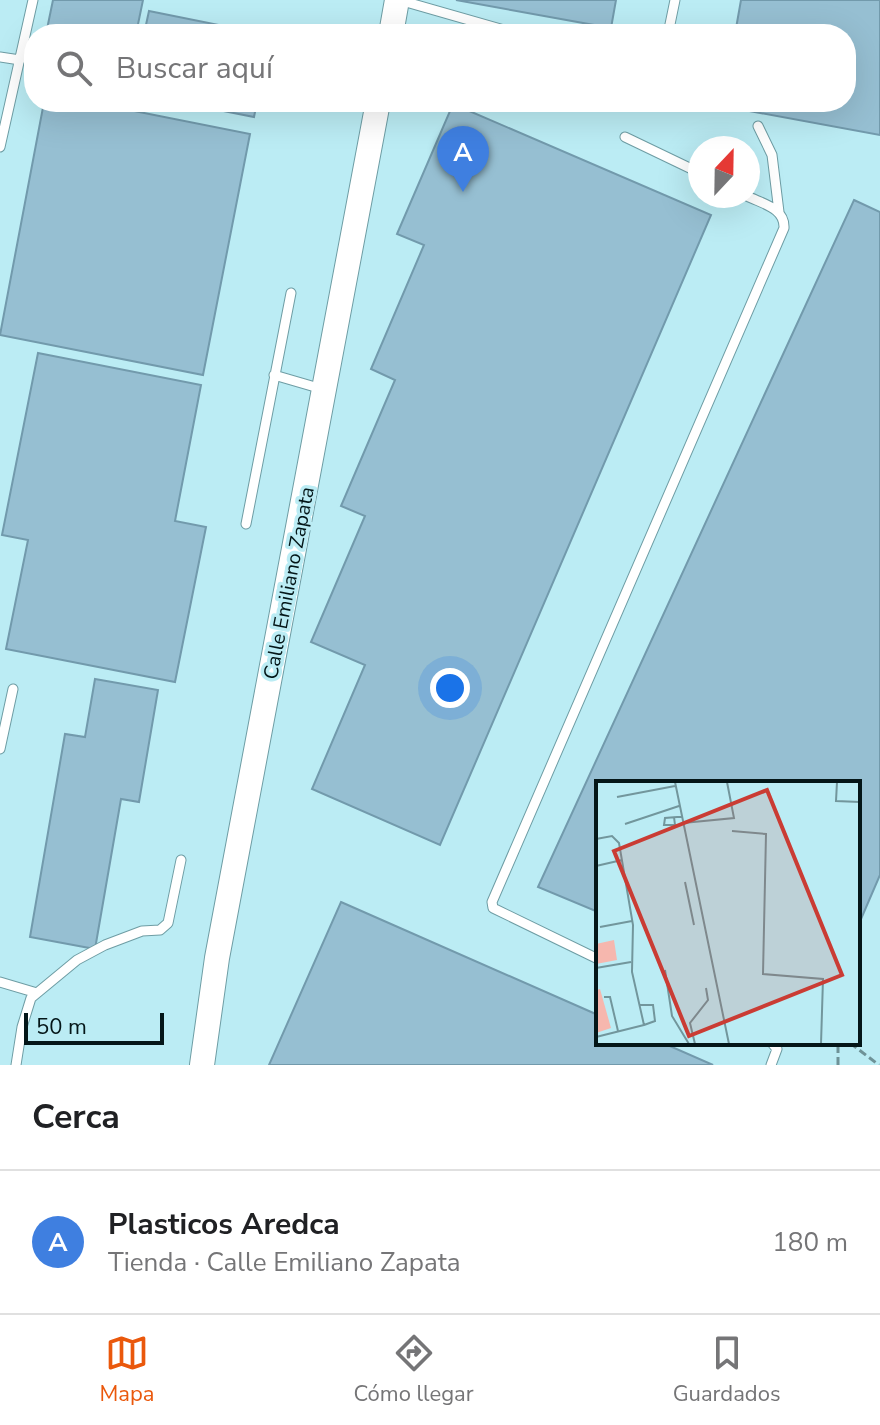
<!DOCTYPE html>
<html lang="es">
<head>
<meta charset="utf-8">
<style>
  :root { --surface:#fff; --page:#f6f6f6; --text:#202124; --muted:#757577; --line:#e0e0e0; --accent:#ea580c }
  body { margin:0; font-family:"Nunito Sans",sans-serif; background:var(--page); color:var(--text) }
  .compass { position:absolute; left:688px; top:136px; width:72px; height:72px; border-radius:50%; background:var(--surface); box-shadow:0 8px 32px #0002; rotate:22deg }
  .scale { position:absolute; left:24px; bottom:20px; width:140px; box-sizing:border-box; padding-left:8px; border:4px solid #041618; border-top:0; font-size:22px; line-height:28px; white-space:nowrap; color:#041618; -webkit-text-stroke:6px #bbecf4; paint-order:stroke }
  .you { position:absolute; left:450px; top:688px; width:28px; height:28px; margin:-20px; border:6px solid #fff; border-radius:50%; background:#1a73e8; box-shadow:0 0 0 12px #1a73e833 }
  .badge { display:grid; place-items:center; width:52px; height:52px; border-radius:50%; background:var(--accent); color:#fff; font-size:26px; font-weight:700 }
  .pin { position:absolute; translate:-50% -66px; filter:drop-shadow(0 2px 4px #0008) }
  .pin::after { content:''; position:absolute; top:42px; width:28px; height:24px; background:inherit; clip-path:polygon(0 0,100% 0,50% 100%) }
  .list { margin:0; padding:0; list-style:none }
  h2 { display:flex; justify-content:space-between; align-items:center; height:104px; margin:0; padding:0 32px; font-size:34px }
  h2 small { font-size:26px; font-weight:400; color:var(--muted) }
  .list li { display:grid; grid-template-columns:52px 1fr auto; gap:24px; align-items:center; box-sizing:border-box; height:144px; padding:0 32px; border-top:2px solid var(--line) }
  .list b { display:block; font-size:30px; white-space:nowrap }
  .list p { margin:0; font-size:26px; white-space:nowrap; color:var(--muted) }
  .list em { font-size:26px; font-style:normal; color:var(--muted) }
  .icon { flex:none; width:44px; height:44px; fill:none; stroke:currentColor; stroke-width:2; stroke-linecap:round; stroke-linejoin:round }
  .map { position:relative; flex:none; width:880px; height:1065px; overflow:hidden }
  .search { position:absolute; background:var(--surface); box-shadow:0 8px 32px #0002; left:24px; right:24px; top:24px; height:88px; display:flex; align-items:center; gap:20px; box-sizing:border-box; padding:0 28px; border-radius:32px; color:var(--muted); font-size:30px }
  .sheet { height:248px; background:var(--surface) }
  nav { display:flex; justify-content:space-around; align-items:center; box-sizing:border-box; height:112px; border-top:2px solid var(--line); background:var(--surface); font-size:22px; color:var(--muted) }
  nav a { display:grid; justify-items:center; gap:4px }
  nav .on { color:var(--accent) }
  .map>svg:first-child { display:block }
</style>
</head>
<body>
<div class="map">
<svg width="880" height="1065" viewBox="0 0 880 1065">
  <rect width="100%" height="100%" fill="#bbecf4"/>
  <path fill="#96bfd2" stroke="#729aac" stroke-width="2" d="M53,0H143L136,34H46Z
    M456,0H616L611,28Z
    M741,0H880V135L722,106L723,102H846V34H735Z
    M149,11L264,34H144Z
    M44,102H89L250,134L203,375L0,335Z
    M178,102H257L254,117Z
    M453,104L711,215L440,845L312,789L365,665L311,642L365,516L341,506L395,380L371,369L424,245L397,234Z
    M854,200L880,212V875L858,926V783H598V912L538,887Z
    M38,353L201,385L175,521L206,527L175,682L6,649L28,540L2,535Z
    M95,679L158,690L139,802L121,799L95,949L30,937L65,734L85,737Z
    M341,902L598,1015V1043H663L713,1065H269Z"/>
  <g fill="none" stroke-linecap="round" stroke-linejoin="round">
    <defs>
      <path id="lane" d="M399,0L518,34
        M668,34L675,0
        M0,57L20,60
        M758,126L772,155L779,212
        M625,137L700,173
        M0,147L33,0
        M274,375L322,389
        M246,524L291,293
        M0,749L13,689
        M598,959L493,908L492,902L784,228C785,208 763,204 747,196
        M0,982L37,993
        M16,1065L22,1027L31,998L77,960L105,945L142,931L160,930L168,923L181,860
        M771,1065L777,1049L772,1043"/>
      <path id="secondary" d="M391,34L397,0
        M202,1065L217,958L378,102"/>
    </defs>
    <use href="#lane" stroke="#6e9da4" stroke-width="11"/>
    <use href="#secondary" stroke="#6e9da4" stroke-width="26"/>
    <path stroke="#6e9297" stroke-width="3" stroke-dasharray="8 4" stroke-linecap="butt" d="M850,1043L879,1065
      M838,1065V1043"/>
    <use href="#lane" stroke="#fff" stroke-width="9"/>
    <use href="#secondary" stroke="#fff" stroke-width="24"/>
  </g>
  <g text-anchor="middle" dominant-baseline="central" stroke-width="7" stroke-linejoin="round" paint-order="stroke">
    <g font-size="20" fill="#041618" stroke="#bbecf4">
      <text transform="translate(289 583) rotate(-79)">Calle Emiliano Zapata</text>
    </g>
  </g>
  <g transform="translate(596 781)">
    <rect width="264" height="264" fill="#bbecf4"/>
    <path d="M18,159L21,179L0,183V163ZM4,208L15,247L0,252V209Z" fill="#f6b7ae"/>
    <path fill="none" stroke="#72969c" stroke-width="2" d="M79,1L133,263M241,1L240,20L264,21M21,16L79,5M78,36L79,44H68L69,37L81,36H86M87,42L138,37L131,1M29,43L83,25M136,50L170,53L167,193L227,198L225,263M0,58L16,55L23,62L37,144L36,191L48,244L0,256M0,85L26,79M89,101L98,144M4,146L36,140M0,187L35,181M69,189L76,235L93,263M8,216H14L22,250M44,224H57L59,240L48,244M99,263L94,242L112,219L110,207"/>
    <path fill="#ca3c34" fill-opacity="0.15" stroke="#ca3c34" stroke-width="4" d="M171,9L246,194L93,255L18,70Z"/>
    <rect width="264" height="264" fill="none" stroke="#041618" stroke-width="4"/>
  </g>
</svg>
<svg class="compass" viewBox="-18 -18 36 36"><path d="M0-13l5 13h-10z" fill="#e53935"/><path d="M0 13l5-13h-10z" fill="#757577"/></svg>
<div class="scale">50 m</div>
<div class="you"></div>
<div class="pin badge" style="left:463px;top:192px;background:#3f7fe0">A</div>
<div class="search"><svg class="icon" aria-label="search" viewBox="0 0 24 24"><circle cx="10" cy="10" r="6"/><path d="M15 15l6 6"/></svg>Buscar aquí</div>
</div>
<section class="sheet">
<h2>Cerca<small></small></h2>
<ul class="list">
<li><span class="badge" style="background:#3f7fe0">A</span><div><b>Plasticos Aredca</b><p>Tienda · Calle Emiliano Zapata</p></div><em>180 m</em></li>
</ul>
</section>
<nav>
<a class="on"><svg class="icon" aria-label="map" viewBox="0 0 24 24"><path d="M3 6l6-2 6 2 6-2v14l-6 2-6-2-6 2zM9 4v14M15 6v14"/></svg>Mapa</a>
<a><svg class="icon" aria-label="directions" viewBox="0 0 24 24"><path d="M12 3l9 9-9 9-9-9zM9 14v-3h6M13 9l2 2-2 2"/></svg>Cómo llegar</a>
<a><svg class="icon" aria-label="saved" viewBox="0 0 24 24"><path d="M7 4h10v16l-5-4-5 4z"/></svg>Guardados</a>
</nav>
</body>
</html>
